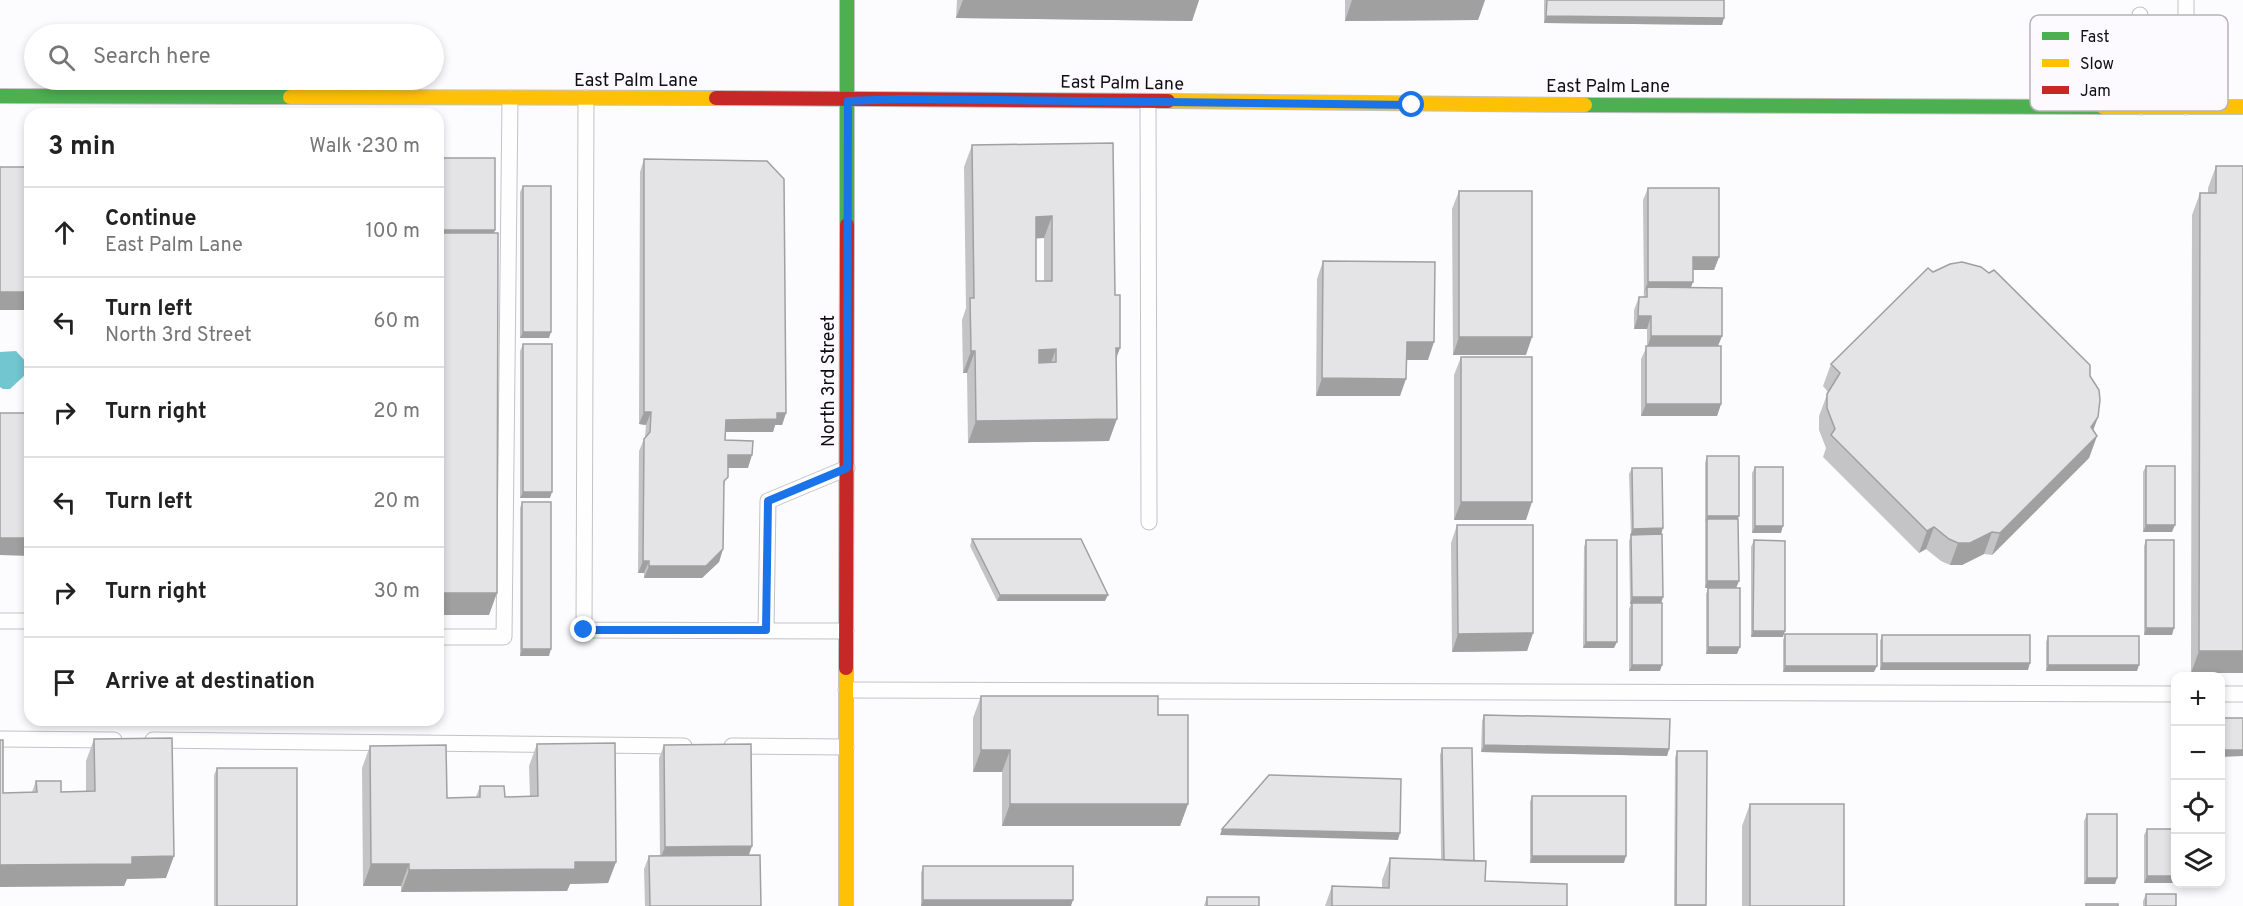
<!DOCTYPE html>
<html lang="en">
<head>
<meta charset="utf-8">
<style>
  :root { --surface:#fff; --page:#f6f6f6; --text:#222; --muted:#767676; --line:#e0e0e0 }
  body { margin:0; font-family:Overpass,sans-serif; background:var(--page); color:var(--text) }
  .controls { position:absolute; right:18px; bottom:18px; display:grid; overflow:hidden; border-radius:12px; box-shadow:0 3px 9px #0003 }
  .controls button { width:54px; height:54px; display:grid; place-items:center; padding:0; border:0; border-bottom:2px solid var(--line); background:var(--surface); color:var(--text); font:30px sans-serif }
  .stop { position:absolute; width:18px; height:18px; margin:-14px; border:4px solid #1a73e8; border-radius:50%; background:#fff }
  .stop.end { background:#1a73e8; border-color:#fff; box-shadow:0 2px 6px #0008 }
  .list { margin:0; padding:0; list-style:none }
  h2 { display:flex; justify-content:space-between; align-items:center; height:78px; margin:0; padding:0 24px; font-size:26px }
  h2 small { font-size:20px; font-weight:400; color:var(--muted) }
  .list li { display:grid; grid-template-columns:39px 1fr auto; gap:18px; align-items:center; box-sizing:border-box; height:90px; padding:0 24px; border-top:2px solid var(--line) }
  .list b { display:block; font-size:22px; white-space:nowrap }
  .list p { margin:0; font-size:20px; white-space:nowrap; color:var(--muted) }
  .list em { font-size:20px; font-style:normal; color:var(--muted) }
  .icon { flex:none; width:33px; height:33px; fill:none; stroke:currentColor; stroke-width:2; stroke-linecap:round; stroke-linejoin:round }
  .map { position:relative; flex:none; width:2243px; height:906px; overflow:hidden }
  .search { position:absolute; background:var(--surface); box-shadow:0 3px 9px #0003; left:24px; top:24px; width:420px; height:66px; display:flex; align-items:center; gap:15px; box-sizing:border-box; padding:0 21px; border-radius:33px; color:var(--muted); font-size:22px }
  .panel { position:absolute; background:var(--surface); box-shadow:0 3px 9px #0003; left:24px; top:108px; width:420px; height:618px; border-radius:18px }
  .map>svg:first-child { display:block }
</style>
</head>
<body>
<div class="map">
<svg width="2243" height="906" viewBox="0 0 2243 906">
  <rect width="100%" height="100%" fill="#fcfbfe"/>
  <path fill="#71c6cf" d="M16,351L27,363L26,374L10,389H3L0,387V352Z"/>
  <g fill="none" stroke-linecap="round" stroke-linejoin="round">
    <defs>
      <path id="lane" d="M2140,15L2141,107
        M586,98L584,630L846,631
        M1148,103L1149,522
        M2186,107V0
        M0,621H30
        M766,630L768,501L847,468
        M438,637H504L510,98
        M846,690L2176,694
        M2220,694H2243
        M0,739L114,740
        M153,740L684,746
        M732,746L846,747"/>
      <path id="fast" d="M0,96L290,97
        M1585,105L2103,107
        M847,225V0"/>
      <path id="slow" d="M290,97L716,98
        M1168,101L1585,105
        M2103,107H2243
        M846,906V668"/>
      <path id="jam" d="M716,98L1168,101
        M846,668L847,225"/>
    </defs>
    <use href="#lane" stroke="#c3c2c4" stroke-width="17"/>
    <use href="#fast" stroke="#c3c2c4" stroke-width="16"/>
    <use href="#slow" stroke="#c3c2c4" stroke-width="16"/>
    <use href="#jam" stroke="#c3c2c4" stroke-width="16"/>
    <use href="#lane" stroke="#fffeff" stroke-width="15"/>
    <use href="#fast" stroke="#4caf50" stroke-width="14"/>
    <use href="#slow" stroke="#ffc107" stroke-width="14"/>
    <use href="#jam" stroke="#c62828" stroke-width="14"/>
  </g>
  <path fill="#c4c4c6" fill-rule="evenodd" d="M957,0H1199L1192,21L956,18Z
    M1345,0H1485L1478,20L1345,21Z
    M1544,0H1724L1722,25L1544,23Z
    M1113,143L1116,360L1109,441L968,443L967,373H963L962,320L966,308L964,167L972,145ZM1036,238H1044V281H1036Z
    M644,159L786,413L782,425H775L773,432H726L725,440L748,468H728L724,486L723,549L719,562L702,578H644V573H638L639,451L644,439L645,437L646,425L639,424L640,172Z
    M2216,166L2243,673H2191L2192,215L2200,193H2208V188Z
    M523,186L549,338H520V192Z
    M1648,188L1719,257L1714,270H1693L1691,287L1722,336L1718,346L1721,404L1717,416H1641V359L1647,346V329H1634V310L1639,297H1643L1644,295L1643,200Z
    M1459,191L1526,355H1453L1452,209Z
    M1323,261L1428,360H1406L1400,396H1316L1317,279Z
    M523,344L550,498H520V351Z
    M1461,357L1526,520H1454V375Z
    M1831,364L2090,376L2098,417L2093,430L2097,436L2089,458L1992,555L1984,554L1962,565H1950L1941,561L1926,549L1919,553L1823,457L1826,448L1819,430V416L1828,392L1823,386Z
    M1707,456L1738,519L1739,581L1736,588L1737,654H1706V594L1708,588H1705V463Z
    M2146,466L2172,532H2143V472Z
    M1755,467L1781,533H1752V473Z
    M1632,468L1661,534L1663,597L1661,603L1660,671H1629V609L1631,604H1630L1629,541L1631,535L1629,474Z
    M522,502L549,656H520V508Z
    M1457,525L1533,633L1527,651L1452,652L1451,543Z
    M972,539L1105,601H997L970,546Z
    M1586,540L1614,648H1583L1584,547Z
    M1754,540L1783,637H1751V547Z
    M2146,540L2172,635H2144V546Z
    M1785,634L1874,672H1783V640Z
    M1882,635L2028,670H1880V641Z
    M2048,636L2137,671H2046V642Z
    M981,696L1158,715L1188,804L1180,826H1002V772H973V718Z
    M1484,715L1669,749L1667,756L1481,752L1482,721Z
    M94,739L166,878L127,879L124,886L32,792L36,781L61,792L86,791V761Z
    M537,744L616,862L608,883L570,884L567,891L401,892V886H363L362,768L370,746L447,798L476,797L480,786L505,797H530L529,766Z
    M664,745L752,846L749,855L761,906H645L644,869L649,856H660L659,758Z
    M1442,748L1474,861L1485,881L1567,906H1325L1332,886L1382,887V880L1390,858L1441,859L1440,755Z
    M1677,751H1707L1706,906H1674L1675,758Z
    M217,768L297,906H214V775Z
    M1532,796L1624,863H1530V802Z
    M1750,804L1844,906H1742V826Z
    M2087,814L2117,878L2115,884H2084V821Z
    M2147,829L2174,883H2144V835Z
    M923,866L1071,906H921V873Z
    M2146,894L2176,906H2143V901Z
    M1207,897L1259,906H1204Z"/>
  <path fill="#a0a0a1" d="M963,0H1199L1192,21L956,18Z
    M1352,0H1485L1478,20L1345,21Z
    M1546,16L1724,18L1722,25L1544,23Z
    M1052,216L1044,238L1028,239L1036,217Z
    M438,230H495L489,248H438Z
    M1693,257H1719L1714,270H1688Z
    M1648,282H1693L1688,295L1647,287L1643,295Z
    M0,292H30V310H0Z
    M1638,316H1651L1647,329H1634Z
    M523,332H551L549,338H520Z
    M1651,336H1722L1717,348H1647Z
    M1459,337H1532L1526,355H1453Z
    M1407,342H1434L1428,360H1400Z
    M1116,348H1120L1112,370Z
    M1056,349L1048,371L1031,372L1039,350Z
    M971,351H975L967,373H963Z
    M1322,378L1406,379L1400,396H1316Z
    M1646,404H1721L1717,416H1641Z
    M644,412H651L646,425L639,424Z
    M777,413H786L782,425H775L773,432H721L726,420Z
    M2098,417L2090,439L2091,427Z
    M1117,419L1109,441L968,443L976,421Z
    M2097,436L2089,458L1992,555L2000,533Z
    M728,455H752L748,468H724Z
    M523,492H552L550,498H520Z
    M1461,502H1532L1526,520H1454Z
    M1707,516H1739L1736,522L1707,519L1705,522Z
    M2146,525H2175L2172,532H2143Z
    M1755,526H1783L1781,533H1752Z
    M1934,527L1926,549L1919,553L1927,531Z
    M1663,528L1661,535H1630L1633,529Z
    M1992,532L1984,554L1962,565H1950L1958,543Z
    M0,538H30V556L0,555Z
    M723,549L719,562L702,578H644L649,566Z
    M643,561H649L644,573H638Z
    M1707,581H1739L1736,588H1705Z
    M438,593H497L489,615H438Z
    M1000,595H1108L1105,601H997Z
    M1632,597H1663L1661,603L1630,604Z
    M2146,628H2174L2172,635H2144Z
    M1753,631H1785L1783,637H1751Z
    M1533,633L1527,651L1452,652L1458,634Z
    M1586,642H1617L1614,648H1583Z
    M1708,647H1740L1737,654H1706Z
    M522,649H551L549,656H520Z
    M2199,651H2243V673H2191Z
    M1882,663H2030L2028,670H1880Z
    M1632,665H1662L1660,671H1629Z
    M2048,665H2139L2137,671H2046Z
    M1785,666H1877L1874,672H1783Z
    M1484,745L1669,749L1667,756L1481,752Z
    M981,750H1010L1002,772H973Z
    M2220,750H2243V756L2220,757Z
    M1010,804H1188L1180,826H1002Z
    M1222,829L1400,833L1398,840L1220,835Z
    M752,846L747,859H660L665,847Z
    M174,856L166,878L127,879L124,886L0,887V865L132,857Z
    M1532,856H1626L1624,863H1530Z
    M575,862H616L608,883L570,884L567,891L401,892L409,870Z
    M371,864H409L401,886H363Z
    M2147,876H2175V880L2174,883H2144Z
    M2087,878H2117L2115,884H2084Z
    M923,900H1073L1071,906H921Z"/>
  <path fill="#e4e4e6" stroke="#a0a0a1" stroke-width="1.5" fill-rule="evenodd" d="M1547,0H1724V18L1546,16Z
    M1113,143L1115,295H1120V348H1116L1117,419L976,421L975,351H971L970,298H974L972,145ZM1052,216V281H1036V217ZM1056,349V362L1039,363V350Z
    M438,158H495V230H438Z
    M644,159L767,161L784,179L786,413H777V419L726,420L725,440L753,441L752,455H728V477L724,481L723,549L706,566H649V561H643L644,439L650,432L651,412H644Z
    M2216,166H2243V651H2199L2200,193H2216Z
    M0,167H30V292H0Z
    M523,186H551V332H523Z
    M1648,188H1719V257H1693V282H1648Z
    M1459,191H1532V337H1459Z
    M438,233H498L497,593H438Z
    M1323,261L1435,262L1434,342H1407L1406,379L1322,378Z
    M1962,262L1981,267L1989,273L1994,270L2090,365V376L2099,390L2100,400L2098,417L2091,427L2097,436L2000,533L1992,532L1970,543H1958L1949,539L1934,527L1927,531L1831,435L1835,429L1827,408V394L1840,373L1831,364L1928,268L1933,272L1950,264Z
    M1647,287L1722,288V336H1651V316H1638L1639,297H1647Z
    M523,344H552V492H523Z
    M1646,346H1721V404H1646Z
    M1461,357H1532V502H1461Z
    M0,413H30V538H0Z
    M1707,456H1739V516H1707Z
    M2146,466H2175V525H2146Z
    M1755,467H1783V526H1755Z
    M1632,468H1662L1663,528L1633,529Z
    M522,502H551V649H522Z
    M1707,519H1738L1739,581H1707Z
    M1457,525H1533V633L1458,634Z
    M1662,534L1663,597H1632L1631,535Z
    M972,539H1081L1108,595H1000Z
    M1586,540H1617V642H1586Z
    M1754,540L1785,541V631H1753Z
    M2146,540H2174V628H2146Z
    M1708,588H1740V647H1708Z
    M1632,603H1662V665H1632Z
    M1785,634H1877V666H1785Z
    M1882,635H2030V663H1882Z
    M2048,636H2139V665H2048Z
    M981,696H1158V715H1188V804H1010V750H981Z
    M1484,715L1670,719L1669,749L1484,745Z
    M2220,718H2243V750H2220Z
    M172,738L174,856L132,857V864L0,865V740H3V793L37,792L36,781H61V792L95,791L94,739Z
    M615,743L616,862H575V869L409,870V864H371L370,746L446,745L447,798L480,797V786H504L505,797L538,796L537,744Z
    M751,744L752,846L665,847L664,745Z
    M1442,748H1472L1474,861L1444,860Z
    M1677,751H1707L1706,905H1676Z
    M217,768H297V906H217Z
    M1269,775L1401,779L1400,833L1222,829Z
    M1532,796H1626V856H1532Z
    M1750,804H1844V906H1750Z
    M2087,814H2117V878H2087Z
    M2147,829H2175V876H2147Z
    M760,855L761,906H650L649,856Z
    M1390,858L1486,861L1485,881L1567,884V906H1332V886L1389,888Z
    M923,866H1073V900H923Z
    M2146,894H2176V906H2146Z
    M1207,897H1259V906H1207Z
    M2086,904H2118V906H2086Z"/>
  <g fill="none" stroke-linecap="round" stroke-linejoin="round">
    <path stroke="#1a73e8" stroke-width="8" d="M584,630H766L768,501L847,468L848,101L902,99L1412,105"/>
  </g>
  <g text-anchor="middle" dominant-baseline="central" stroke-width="6" stroke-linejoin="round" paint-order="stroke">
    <g font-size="18" fill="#0f0e10" stroke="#fcfaff">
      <text x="636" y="81">East Palm Lane</text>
      <text transform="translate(1122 84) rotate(1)">East Palm Lane</text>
      <text x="1608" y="87">East Palm Lane</text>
      <text transform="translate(829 381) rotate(-90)">North 3rd Street</text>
    </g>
  </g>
  <rect x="2030" y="15" width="198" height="96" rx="9" fill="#fcfaff" stroke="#b5b3b7" stroke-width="1.5"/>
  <rect x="2042" y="32" width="27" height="8" fill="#4caf50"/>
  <rect x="2042" y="59" width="27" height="8" fill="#ffc107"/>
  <rect x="2042" y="86" width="27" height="8" fill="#c62828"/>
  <g font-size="16" fill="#0f0e10">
    <text x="2080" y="42">Fast</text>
    <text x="2080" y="69">Slow</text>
    <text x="2080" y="96">Jam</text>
  </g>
</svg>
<div class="controls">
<button>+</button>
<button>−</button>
<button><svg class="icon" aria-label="locate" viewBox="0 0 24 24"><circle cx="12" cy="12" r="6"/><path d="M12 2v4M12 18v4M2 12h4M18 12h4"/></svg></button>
<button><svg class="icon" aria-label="layers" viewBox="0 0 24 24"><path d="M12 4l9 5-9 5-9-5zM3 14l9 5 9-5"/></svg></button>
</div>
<div class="stop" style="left:1412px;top:105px"></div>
<div class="stop end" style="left:584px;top:630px"></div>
<div class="search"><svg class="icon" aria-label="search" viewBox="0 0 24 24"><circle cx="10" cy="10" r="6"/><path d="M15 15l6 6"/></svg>Search here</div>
<section class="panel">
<h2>3 min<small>Walk · 230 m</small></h2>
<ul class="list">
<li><svg class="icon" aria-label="ahead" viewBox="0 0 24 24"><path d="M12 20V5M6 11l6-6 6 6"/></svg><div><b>Continue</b><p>East Palm Lane</p></div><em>100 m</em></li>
<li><svg class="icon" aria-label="left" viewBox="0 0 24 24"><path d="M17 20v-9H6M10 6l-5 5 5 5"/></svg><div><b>Turn left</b><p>North 3rd Street</p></div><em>60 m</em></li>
<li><svg class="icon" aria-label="right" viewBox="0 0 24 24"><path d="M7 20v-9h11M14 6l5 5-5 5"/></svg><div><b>Turn right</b></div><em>20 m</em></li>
<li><svg class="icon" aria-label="left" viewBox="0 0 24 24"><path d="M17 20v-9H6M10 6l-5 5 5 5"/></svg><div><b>Turn left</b></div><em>20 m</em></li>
<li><svg class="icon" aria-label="right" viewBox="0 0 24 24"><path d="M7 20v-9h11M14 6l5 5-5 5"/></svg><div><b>Turn right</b></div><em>30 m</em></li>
<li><svg class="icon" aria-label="arrive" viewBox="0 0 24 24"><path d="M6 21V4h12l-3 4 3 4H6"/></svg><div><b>Arrive at destination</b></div></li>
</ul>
</section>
</div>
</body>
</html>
